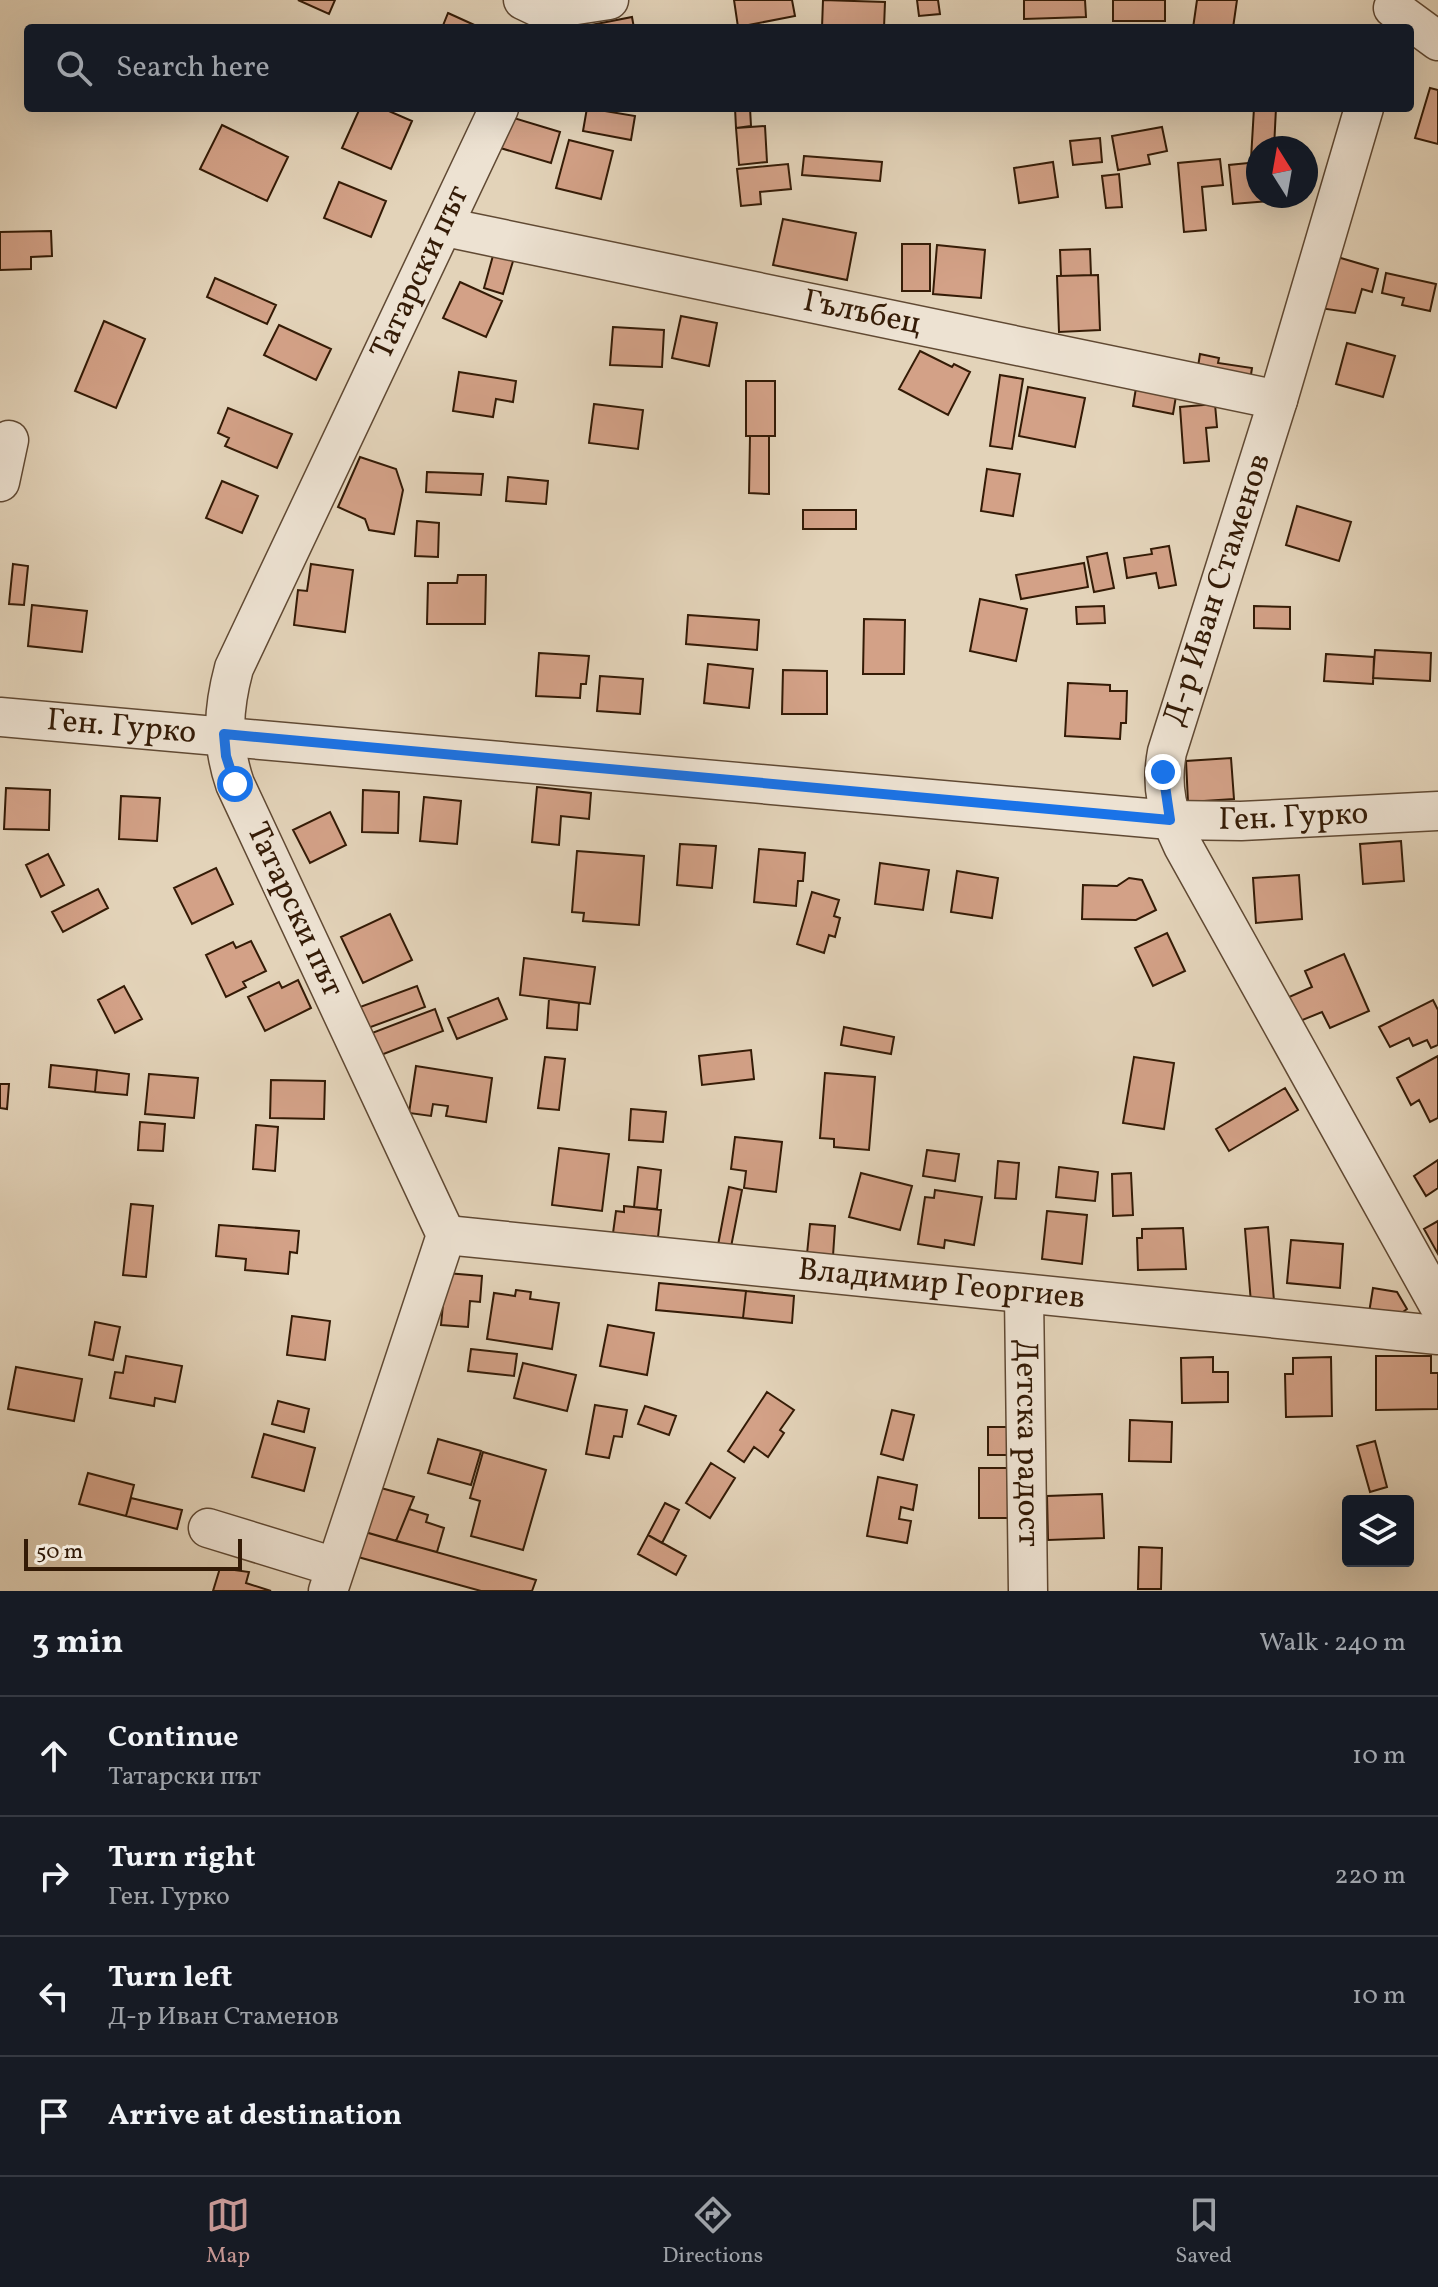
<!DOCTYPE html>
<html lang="en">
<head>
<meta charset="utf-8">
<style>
  :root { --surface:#171b24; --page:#20242c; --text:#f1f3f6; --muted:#9ea1a6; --line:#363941; --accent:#c59692 }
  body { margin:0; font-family:Vollkorn,serif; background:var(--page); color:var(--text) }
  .controls { position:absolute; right:24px; bottom:24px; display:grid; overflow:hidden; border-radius:8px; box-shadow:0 8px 32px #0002 }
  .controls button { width:72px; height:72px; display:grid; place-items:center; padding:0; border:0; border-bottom:2px solid var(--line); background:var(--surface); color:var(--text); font:40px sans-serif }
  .compass { position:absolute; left:1246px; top:136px; width:72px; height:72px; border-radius:50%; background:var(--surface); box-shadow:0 8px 32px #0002; rotate:349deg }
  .scale { position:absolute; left:24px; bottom:20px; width:218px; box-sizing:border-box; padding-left:8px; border:4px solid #341b06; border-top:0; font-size:22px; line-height:28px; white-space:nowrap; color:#341b06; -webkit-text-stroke:6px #ede2d2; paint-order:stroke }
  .stop { position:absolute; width:24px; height:24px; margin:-18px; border:6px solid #1a73e8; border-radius:50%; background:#fff }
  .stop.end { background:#1a73e8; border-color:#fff; box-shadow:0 2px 8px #0008 }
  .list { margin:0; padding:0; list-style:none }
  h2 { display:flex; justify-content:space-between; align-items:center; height:104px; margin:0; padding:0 32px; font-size:34px }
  h2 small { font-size:26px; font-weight:400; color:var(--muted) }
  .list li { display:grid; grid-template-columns:52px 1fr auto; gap:24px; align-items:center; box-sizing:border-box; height:120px; padding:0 32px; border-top:2px solid var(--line) }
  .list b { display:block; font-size:30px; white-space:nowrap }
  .list p { margin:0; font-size:26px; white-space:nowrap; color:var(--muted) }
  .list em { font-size:26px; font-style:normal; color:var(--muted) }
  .icon { flex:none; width:44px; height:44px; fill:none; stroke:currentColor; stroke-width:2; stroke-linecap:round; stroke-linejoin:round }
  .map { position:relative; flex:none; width:1438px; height:1591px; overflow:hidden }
  .search { position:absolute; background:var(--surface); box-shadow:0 8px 32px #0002; left:24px; right:24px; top:24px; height:88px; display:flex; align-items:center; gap:20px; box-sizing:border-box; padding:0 28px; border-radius:8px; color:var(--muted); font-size:30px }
  .sheet { height:584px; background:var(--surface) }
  nav { display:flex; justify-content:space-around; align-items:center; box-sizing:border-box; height:112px; border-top:2px solid var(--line); background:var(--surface); font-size:22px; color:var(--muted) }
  nav a { display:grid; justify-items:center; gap:4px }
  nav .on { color:var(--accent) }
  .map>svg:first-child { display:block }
</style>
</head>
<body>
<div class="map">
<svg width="1438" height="1591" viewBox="0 0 1438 1591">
  <rect width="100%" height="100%" fill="#e3d3b9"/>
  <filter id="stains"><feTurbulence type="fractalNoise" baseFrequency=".0025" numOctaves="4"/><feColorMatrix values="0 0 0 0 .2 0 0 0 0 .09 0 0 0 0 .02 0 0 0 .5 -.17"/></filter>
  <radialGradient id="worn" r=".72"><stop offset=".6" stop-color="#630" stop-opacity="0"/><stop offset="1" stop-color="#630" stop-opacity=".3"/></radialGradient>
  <path fill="#d3a187" stroke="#341b06" stroke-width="2" d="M298,0H335L329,14Z
    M734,0H792L795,16L738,27Z
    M823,0L885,2L884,28H822Z
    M917,0H938L940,14L919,16Z
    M1024,0H1085L1086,17L1024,19Z
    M1113,0H1165V21H1113Z
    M1197,0H1237L1233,28H1193Z
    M448,13L481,28H442Z
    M632,17L634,28H576Z
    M1430,88L1438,90V144L1415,138Z
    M360,108H382L412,121L391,169L342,148Z
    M587,108L635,116L631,140L583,131Z
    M735,108H750L751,126L736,128Z
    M1254,108H1276L1274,148H1258V159H1251Z
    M507,116L560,132L551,163L497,147Z
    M222,125L288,157L267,201L200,169Z
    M765,126L767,162L739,165L736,128Z
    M1162,127L1167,151L1148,155L1150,164L1118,170L1112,136Z
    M1100,138L1102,162L1073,165L1070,141Z
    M569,140L613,151L601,199L556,188Z
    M804,156L882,162L880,181L802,175Z
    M1220,159L1223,185L1202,187L1206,230L1184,232L1178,163Z
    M1053,162L1058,197L1019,203L1014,168Z
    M1258,162V196H1268L1269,201L1233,204L1229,165Z
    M788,164L791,189L760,192L761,204L741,206L737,169Z
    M1119,174L1122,207L1106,208L1102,176Z
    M339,182L386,201L371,237L324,218Z
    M783,219L856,233L847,280L773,265Z
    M51,231L52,256L31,257V269L0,270V232Z
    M902,244H930V291H902Z
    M937,245L985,250L981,298L933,294Z
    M1090,249L1091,275L1061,276L1060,250Z
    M494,252L514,258L503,294L484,288Z
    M1334,256L1378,269L1372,292L1362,289L1355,313L1319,308Z
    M1386,273L1436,284L1430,311L1402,305L1404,298L1382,293Z
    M1098,275L1100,330L1059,332L1057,276Z
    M215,278L276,305L267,324L207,297Z
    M460,282L502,301L486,337L443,318Z
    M681,316L717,323L709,366L672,358Z
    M104,321L145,339L116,408L75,391Z
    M279,325L331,349L316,380L264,355Z
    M613,327L664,330L662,367L610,365Z
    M1347,343L1395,356L1383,397L1336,384Z
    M920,351L952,367L954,364L970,372L948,415L899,389Z
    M1200,354L1219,358L1218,363L1252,368L1250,381L1197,373Z
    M459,372L516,381L513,402L496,399L493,417L453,411Z
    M1000,375L1023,379L1012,449L990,446Z
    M746,381H775V436H746Z
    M1028,387L1085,398L1075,447L1019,436Z
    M1136,388L1176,396L1173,414L1133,406Z
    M594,404L643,410L638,449L589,443Z
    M1215,404L1217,427L1206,428L1209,461L1184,463L1180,407Z
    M228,408L292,434L277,468L225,446L229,438L218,433Z
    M750,436H769V494L749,493Z
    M360,457L396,469L403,490L394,534L369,530L365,519L338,507Z
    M987,469L1020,474L1013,516L981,511Z
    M427,472L483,474L481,495L426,492Z
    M508,477L548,481L546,504L506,501Z
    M222,481L258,496L242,533L206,518Z
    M1297,506L1351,522L1339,561L1286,545Z
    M803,510H856V529H803Z
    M417,521L439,523L438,557L415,556Z
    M1169,546L1176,585L1159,588L1156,573L1127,578L1124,558L1152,554L1151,549Z
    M1107,553L1114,588L1094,592L1087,557Z
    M1084,563L1088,587L1021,599L1016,575Z
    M13,564L28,566L24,605L9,604Z
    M311,564L353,570L345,632L294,625L298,590L307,591Z
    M458,575H486L485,624H427L428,583H457Z
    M980,599L1027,609L1016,661L970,651Z
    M32,605L87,611L82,652L28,646Z
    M1104,606L1105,623L1077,624L1076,607Z
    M1254,606L1290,607V629L1254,628Z
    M688,615L759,620L757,650L686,644Z
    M864,619L905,620L904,674H863Z
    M1375,650L1431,653L1430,681L1373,678Z
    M539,653L589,656L586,684H581L580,698L536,696Z
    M1326,654L1374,657L1373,684L1324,681Z
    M708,664L753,669L749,708L704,703Z
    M783,670L827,671V714H782Z
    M600,676L643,679L640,714L597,711Z
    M1068,683L1110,685V691H1127L1126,723H1121L1120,739L1065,736Z
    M1231,758L1234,799L1188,802L1186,761Z
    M537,787L591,793L589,819L561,816L559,845L532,842Z
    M6,788L50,790L49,830L4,829Z
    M363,790L399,792L398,833L362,832Z
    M121,796L160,798L157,841L119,839Z
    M424,797L461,801L457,844L420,841Z
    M330,812L346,845L310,863L293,830Z
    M1401,841L1404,881L1363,884L1360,844Z
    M680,844L716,846L712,888L677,885Z
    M759,849L805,853L803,881H798L796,906L754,902Z
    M577,851L644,856L639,925L583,921L584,913L572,912Z
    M48,854L64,885L41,897L26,865Z
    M880,863L929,870L923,910L875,904Z
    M216,868L233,904L192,924L174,888Z
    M957,871L998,878L992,918L951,912Z
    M1299,875L1302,919L1256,923L1253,878Z
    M1129,878L1142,880L1156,910L1136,920L1082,919L1083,885L1117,886Z
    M98,889L108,908L63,932L52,912Z
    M812,892L839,900L834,916L840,918L835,937L829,935L824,953L797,944Z
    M390,914L412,960L363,983L341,937Z
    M1167,933L1185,971L1153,986L1135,948Z
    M251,941L266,971L243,982L246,987L226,997L206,955L233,942L236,948Z
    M1344,954L1369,1011L1330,1028L1322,1012L1300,1021L1289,997L1312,987L1305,971Z
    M524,958L595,967L590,1004L520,995Z
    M298,980L311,1008L265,1031L248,997L279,982L282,988Z
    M124,986L142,1019L115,1033L98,1000Z
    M417,986L425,1007L368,1028L360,1007Z
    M498,998L507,1019L457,1039L448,1018Z
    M549,999L579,1003L577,1030L547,1028Z
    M1433,1000L1438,1010V1045L1431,1048L1427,1040L1413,1046L1409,1038L1390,1047L1379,1027Z
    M435,1009L443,1031L381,1055L372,1033Z
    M844,1027L894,1037L891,1054L841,1045Z
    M751,1050L754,1079L702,1085L699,1056Z
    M1438,1056V1118L1430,1122L1419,1100L1411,1105L1397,1078Z
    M545,1057L565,1059L559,1110L538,1108Z
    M1134,1057L1174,1063L1164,1129L1123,1123Z
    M51,1065L97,1070L95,1092L49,1087Z
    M416,1066L492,1078L486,1122L446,1116L448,1106L433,1104L431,1116L409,1113Z
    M97,1070L129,1074L127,1095L95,1092Z
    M825,1073L875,1077L869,1150L834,1147V1139L820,1138Z
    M149,1074L198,1078L194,1118L145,1114Z
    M271,1080L325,1081L324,1119L270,1118Z
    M0,1084H9L7,1109L0,1108Z
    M1285,1088L1298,1110L1229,1151L1216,1129Z
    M631,1109L666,1112L663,1142L629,1140Z
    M140,1122L165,1124L163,1151L138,1150Z
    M256,1125L278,1127L275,1171L253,1169Z
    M735,1137L782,1142L776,1192L744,1188L746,1171L731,1169Z
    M559,1148L609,1154L602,1211L552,1205Z
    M927,1150L959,1154L955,1181L923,1176Z
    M1438,1160V1188L1426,1196L1414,1176Z
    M998,1161L1019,1163L1016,1199L995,1198Z
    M638,1167L661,1170L657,1209L634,1207Z
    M1059,1167L1098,1172L1095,1201L1056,1197Z
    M861,1173L912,1186L900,1230L849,1217Z
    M1131,1173L1133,1215L1113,1216L1112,1174Z
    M729,1187L742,1190L731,1247L718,1245Z
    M935,1190L982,1197L974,1245L945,1240L944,1248L918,1244L925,1197L934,1198Z
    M131,1204L153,1206L146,1277L123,1275Z
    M624,1206L661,1210L658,1237L613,1233L616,1211L624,1212Z
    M1047,1211L1087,1215L1082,1264L1042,1259Z
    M1438,1221V1254L1424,1229Z
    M810,1224L835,1226L833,1256L807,1254Z
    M219,1225L299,1231L297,1253L290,1252L288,1274L245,1270L246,1259L216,1256Z
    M1268,1227L1274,1301L1251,1303L1245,1229Z
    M1183,1228L1186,1269L1138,1270L1137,1238H1142V1229Z
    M1291,1240L1343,1244L1340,1288L1287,1283Z
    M446,1273L482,1276L480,1302L470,1301L468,1327L441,1325Z
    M659,1283L746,1291L743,1318L656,1310Z
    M1373,1288L1397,1292L1407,1309L1396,1317L1369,1313Z
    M516,1290L531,1292L530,1299L559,1303L552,1349L487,1339L494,1293L515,1296Z
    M746,1291L794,1296L792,1323L743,1318Z
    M292,1316L330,1321L325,1360L287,1355Z
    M95,1322L120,1327L113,1360L89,1355Z
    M608,1325L654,1333L647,1375L600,1366Z
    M471,1349L517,1354L514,1376L468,1371Z
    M126,1356L182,1366L175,1402L155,1398L154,1406L110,1398L115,1372L123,1373Z
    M1376,1356H1431V1373H1438V1409L1376,1410Z
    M1213,1357V1372H1228V1402L1182,1403L1181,1358Z
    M1331,1357L1332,1416L1286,1417L1285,1374H1293V1358Z
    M523,1363L576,1375L567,1411L514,1398Z
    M16,1367L82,1379L74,1421L8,1409Z
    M767,1392L794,1410L780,1430L784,1433L768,1457L754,1447L744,1462L728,1451Z
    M278,1401L309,1409L304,1432L272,1424Z
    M595,1405L627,1410L622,1437L614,1436L609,1458L586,1454Z
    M645,1406L676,1416L669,1435L638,1424Z
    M892,1410L914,1415L903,1460L881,1454Z
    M1130,1420L1172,1422L1171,1462L1129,1461Z
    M988,1427H1007V1455H988Z
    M264,1434L315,1448L304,1491L252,1477Z
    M438,1439L481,1451L471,1485L428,1473Z
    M1375,1441L1387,1487L1370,1492L1357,1446Z
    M483,1452L546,1470L523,1550L471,1536L480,1501L470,1498Z
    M711,1463L735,1478L710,1518L686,1503Z
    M979,1468H1010V1518H979Z
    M88,1473L134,1485L126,1516L79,1504Z
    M878,1477L917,1485L913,1510L901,1507L899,1519L911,1521L907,1543L867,1536Z
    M381,1488L414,1497L396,1541L365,1532Z
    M1102,1494L1104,1538L1048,1540L1047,1496Z
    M131,1498L182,1510L177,1529L126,1516Z
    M665,1503L679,1510L662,1543L648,1535Z
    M409,1509L428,1515L426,1522L444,1528L437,1552L396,1541Z
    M365,1532L536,1580L532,1591H481L358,1557Z
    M648,1535L686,1556L676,1575L638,1554Z
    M1139,1547L1162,1548L1161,1589H1138Z
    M220,1568L249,1572L246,1583L271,1591H213Z"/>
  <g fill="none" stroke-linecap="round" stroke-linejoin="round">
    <defs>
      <g id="minor">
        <path d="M523,0L544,10L609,0"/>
        <path d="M1393,8L1438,41"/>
        <path d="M1364,108L1278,400L1167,752C1160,788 1168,815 1183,846L1438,1304"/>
        <path id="s1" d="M445,227L1278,400"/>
        <path d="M0,482L9,440"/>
        <path id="s2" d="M0,717L1170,820L1241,821L1438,811"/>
        <path id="s3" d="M446,1235L1438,1335"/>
        <path id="s4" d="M1024,1295L1028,1591"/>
        <path d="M208,1528L335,1567"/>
        <path id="s5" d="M328,1591L446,1235L235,784C221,743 223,709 234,668L499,108"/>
      </g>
    </defs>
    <use href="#minor" stroke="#604933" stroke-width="41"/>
    <use href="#minor" stroke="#ede2d2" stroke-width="38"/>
  </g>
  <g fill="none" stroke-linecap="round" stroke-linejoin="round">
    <path stroke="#1a73e8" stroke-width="10" d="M235,784L226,756L224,734L1170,820L1163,772"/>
  </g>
  <g text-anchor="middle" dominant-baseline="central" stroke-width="6" stroke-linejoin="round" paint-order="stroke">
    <g font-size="32" fill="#341b06" stroke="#ede2d2">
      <text stroke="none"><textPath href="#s5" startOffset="1428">Татарски път</textPath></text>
      <text stroke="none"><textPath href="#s1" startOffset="426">Гълъбец</textPath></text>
      <text transform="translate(1218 590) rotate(-72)">Д-р Иван Стаменов</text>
      <text stroke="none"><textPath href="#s2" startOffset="122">Ген. Гурко</textPath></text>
      <text stroke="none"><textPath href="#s2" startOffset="1298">Ген. Гурко</textPath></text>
      <text transform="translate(294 910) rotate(65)">Татарски път</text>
      <text stroke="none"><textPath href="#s3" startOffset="498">Владимир Георгиев</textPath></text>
      <text stroke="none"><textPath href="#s4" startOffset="148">Детска радост</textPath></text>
    </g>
  </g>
  <rect width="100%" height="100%" filter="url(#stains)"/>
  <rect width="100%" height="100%" fill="url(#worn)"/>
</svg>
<div class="controls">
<button><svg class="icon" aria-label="layers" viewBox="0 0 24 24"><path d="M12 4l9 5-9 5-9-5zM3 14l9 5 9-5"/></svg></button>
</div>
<svg class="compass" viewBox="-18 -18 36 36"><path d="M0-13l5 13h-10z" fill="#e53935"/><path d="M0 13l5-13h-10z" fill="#9ea1a6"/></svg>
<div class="scale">50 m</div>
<div class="stop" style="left:235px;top:784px"></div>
<div class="stop end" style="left:1163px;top:772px"></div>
<div class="search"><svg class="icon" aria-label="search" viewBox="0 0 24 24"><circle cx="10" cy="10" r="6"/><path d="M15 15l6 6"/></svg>Search here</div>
</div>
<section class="sheet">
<h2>3 min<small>Walk · 240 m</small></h2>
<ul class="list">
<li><svg class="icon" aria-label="ahead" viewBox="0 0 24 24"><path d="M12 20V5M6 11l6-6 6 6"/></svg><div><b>Continue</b><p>Татарски път</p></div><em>10 m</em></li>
<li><svg class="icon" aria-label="right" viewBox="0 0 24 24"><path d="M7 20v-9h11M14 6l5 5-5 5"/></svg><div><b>Turn right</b><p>Ген. Гурко</p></div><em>220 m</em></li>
<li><svg class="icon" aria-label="left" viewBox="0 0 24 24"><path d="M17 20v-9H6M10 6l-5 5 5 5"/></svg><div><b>Turn left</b><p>Д-р Иван Стаменов</p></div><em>10 m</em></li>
<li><svg class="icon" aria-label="arrive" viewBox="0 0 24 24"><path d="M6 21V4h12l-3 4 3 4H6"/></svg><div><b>Arrive at destination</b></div></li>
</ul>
</section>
<nav>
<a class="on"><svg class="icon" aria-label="map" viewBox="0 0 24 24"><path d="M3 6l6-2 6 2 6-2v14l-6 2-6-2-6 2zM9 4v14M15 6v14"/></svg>Map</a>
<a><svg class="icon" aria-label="directions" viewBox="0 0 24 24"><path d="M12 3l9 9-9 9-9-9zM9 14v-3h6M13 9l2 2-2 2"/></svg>Directions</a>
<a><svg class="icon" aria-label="saved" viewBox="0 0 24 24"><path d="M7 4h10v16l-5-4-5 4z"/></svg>Saved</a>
</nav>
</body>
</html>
